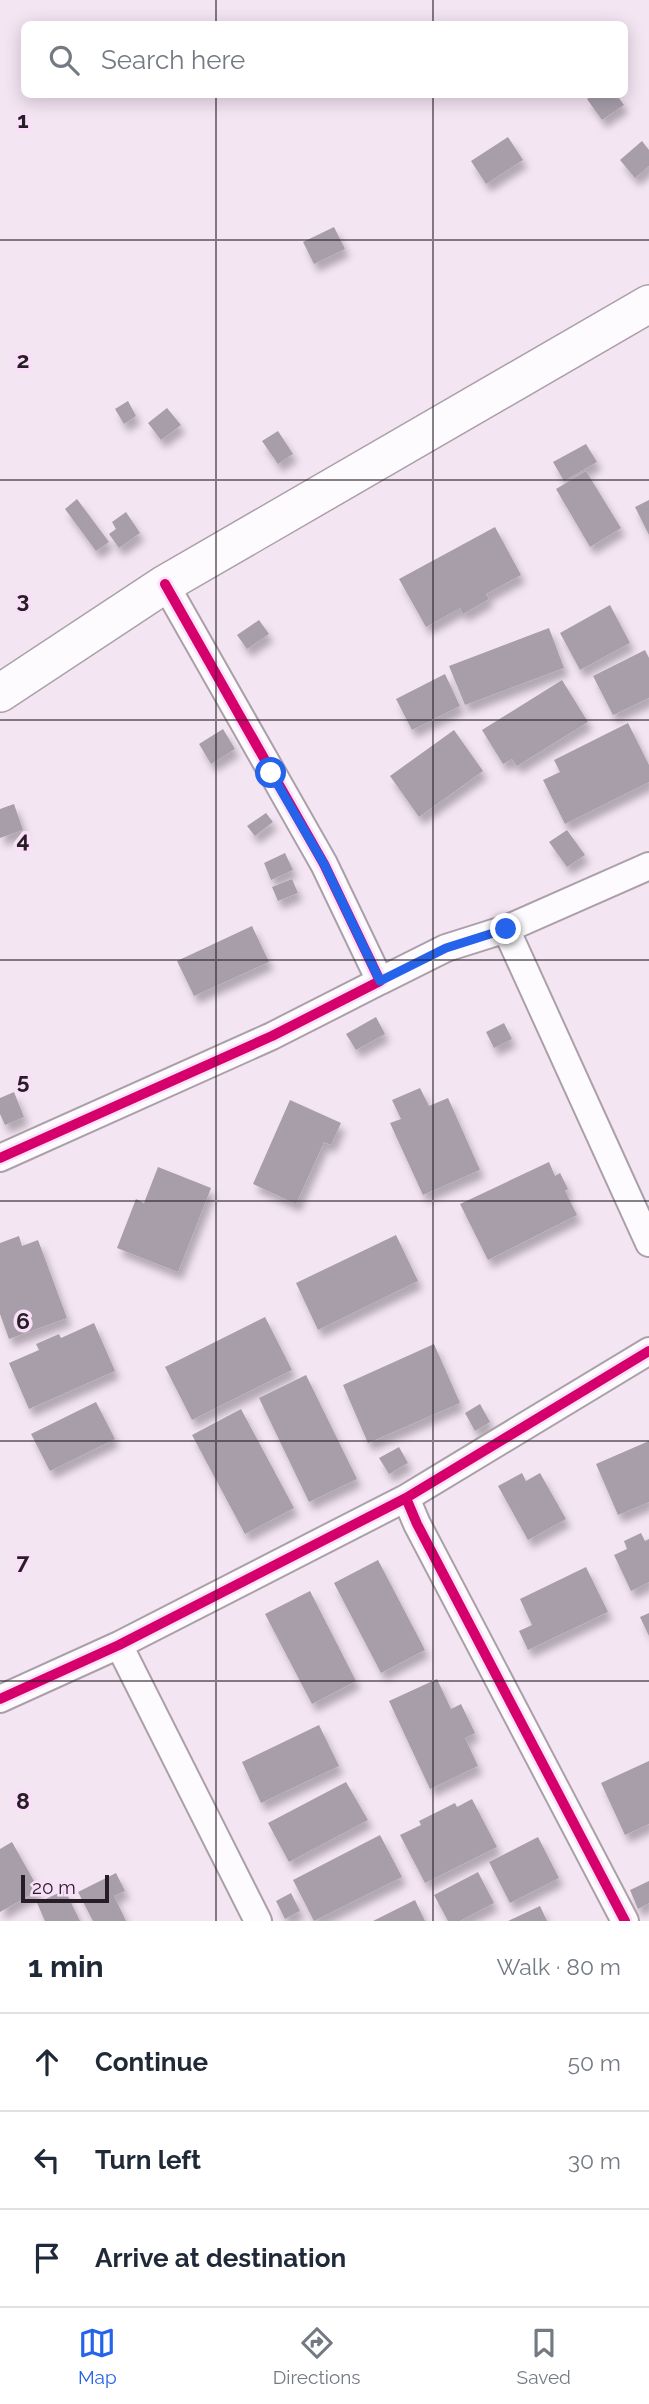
<!DOCTYPE html>
<html lang="en">
<head>
<meta charset="utf-8">
<style>
  :root { --surface:#fff; --page:#f6f6f7; --text:#1f2937; --muted:#747a83; --line:#e0e1e3; --accent:#2563eb }
  body { margin:0; font-family:Raleway,sans-serif; background:var(--page); color:var(--text) }
  .scale { position:absolute; left:21px; bottom:18px; width:88px; box-sizing:border-box; padding-left:7px; border:4px solid #261d26; border-top:0; font-size:19px; line-height:24px; white-space:nowrap; color:#261d26; -webkit-text-stroke:5px #f9dff8; paint-order:stroke }
  .stop { position:absolute; width:21px; height:21px; margin:-16px; border:5px solid #2563eb; border-radius:50%; background:#fff }
  .stop.end { background:#2563eb; border-color:#fff; box-shadow:0 2px 7px #0008 }
  .list { margin:0; padding:0; list-style:none }
  h2 { display:flex; justify-content:space-between; align-items:center; height:91px; margin:0; padding:0 28px; font-size:30px }
  h2 small { font-size:23px; font-weight:400; color:var(--muted) }
  .list li { display:grid; grid-template-columns:46px 1fr auto; gap:21px; align-items:center; box-sizing:border-box; height:98px; padding:0 28px; border-top:2px solid var(--line) }
  .list b { display:block; font-size:26px; white-space:nowrap }
  .list em { font-size:23px; font-style:normal; color:var(--muted) }
  .icon { flex:none; width:38px; height:38px; fill:none; stroke:currentColor; stroke-width:2; stroke-linecap:round; stroke-linejoin:round }
  .map { position:relative; flex:none; width:649px; height:1921px; overflow:hidden }
  .search { position:absolute; background:var(--surface); box-shadow:0 4px 18px #0003; left:21px; right:21px; top:21px; height:77px; display:flex; align-items:center; gap:18px; box-sizing:border-box; padding:0 24px; border-radius:10px; color:var(--muted); font-size:26px }
  .sheet { height:385px; background:var(--surface) }
  nav { display:flex; justify-content:space-around; align-items:center; box-sizing:border-box; height:98px; border-top:2px solid var(--line); background:var(--surface); font-size:19px; color:var(--muted) }
  nav a { display:grid; justify-items:center; gap:4px }
  nav .on { color:var(--accent) }
  .map>svg:first-child { display:block }
</style>
</head>
<body>
<div class="map">
<svg width="649" height="1921" viewBox="0 0 649 1921">
  <defs>
    <filter id="shadow"><feDropShadow dx="4.5" dy="8" stdDeviation="3.5" flood-color="#0004"/></filter>
  </defs>
  <rect width="100%" height="100%" fill="#f3e5f2"/>
  <path fill="#a79ea9" filter="url(#shadow)" d="M594,94H616L624,105L602,120L587,99Z
    M508,137L523,160L486,184L471,161Z
    M642,141L649,150V166L635,178L620,160Z
    M334,227L345,249L314,264L303,242Z
    M128,401L136,416L124,424L115,409Z
    M167,408L181,425L161,440L148,423Z
    M278,431L293,454L278,464L262,441Z
    M586,444L597,462L564,481L553,462Z
    M586,471L621,528L590,547L556,489Z
    M77,499L109,542L96,551L65,509Z
    M649,500V535L635,507Z
    M126,512L140,533L119,548L109,534L116,529L112,522Z
    M495,527L521,575L486,594L489,599L463,614L460,608L426,627L399,579Z
    M610,605L630,643L580,670L560,633Z
    M259,620L269,634L247,649L237,635Z
    M549,628L564,668L465,705L449,666Z
    M645,650L649,658V698L613,715L593,676Z
    M445,674L460,706L412,730L396,699Z
    M562,680L588,722L517,766L512,759L503,764L482,730Z
    M628,723L649,765V782L565,824L543,780L560,772L554,760Z
    M223,729L235,749L211,764L199,744Z
    M454,730L483,771L419,817L390,776Z
    M14,804L23,830L0,838V809Z
    M266,813L273,822L255,836L247,826Z
    M567,830L585,855L567,867L549,842Z
    M285,853L293,870L271,880L264,863Z
    M292,879L298,893L278,901L272,887Z
    M252,926L269,962L194,996L177,961Z
    M376,1017L385,1034L356,1050L346,1034Z
    M504,1023L512,1039L494,1048L486,1032Z
    M420,1088L429,1106L448,1098L480,1170L423,1195L390,1123L401,1119L392,1100Z
    M14,1092L24,1117L5,1125L0,1114V1098Z
    M290,1100L341,1123L331,1145L324,1142L296,1204L253,1184Z
    M549,1162L555,1176L560,1173L568,1189L565,1191L577,1215L488,1260L460,1204Z
    M158,1167L211,1188L178,1272L117,1248L136,1199L144,1203Z
    M396,1235L418,1281L318,1330L296,1283Z
    M19,1236L22,1246L38,1240L67,1318L9,1339L0,1314V1243Z
    M265,1317L292,1370L192,1420L165,1367Z
    M94,1323L115,1371L29,1409L9,1363L39,1350L36,1344L59,1334L61,1338Z
    M434,1344L460,1403L368,1443L343,1385Z
    M306,1375L357,1479L309,1502L259,1398Z
    M96,1402L115,1439L50,1471L31,1434Z
    M480,1404L490,1422L475,1431L465,1413Z
    M241,1409L294,1508L245,1534L192,1435Z
    M649,1441V1502L618,1515L596,1464Z
    M399,1447L408,1463L389,1474L379,1458Z
    M522,1473L526,1481L540,1473L566,1519L528,1540L498,1486Z
    M641,1533L645,1541L649,1539V1582L631,1591L614,1555L627,1549L624,1541Z
    M378,1560L425,1650L381,1673L334,1583Z
    M586,1567L608,1612L528,1650L519,1631L532,1625L520,1599Z
    M310,1591L356,1681L312,1704L265,1614Z
    M649,1613V1636L640,1617Z
    M437,1679L451,1709L461,1704L475,1733L465,1738L478,1766L430,1789L389,1701Z
    M319,1725L339,1766L261,1803L242,1762Z
    M649,1761V1824L625,1835L601,1783Z
    M346,1782L368,1820L289,1862L268,1823Z
    M472,1799L497,1847L425,1883L400,1835L421,1825L419,1821L455,1803L457,1807Z
    M380,1835L402,1877L314,1921L293,1880Z
    M538,1837L559,1878L510,1903L489,1862Z
    M12,1842L39,1890L0,1912V1849Z
    M478,1872L494,1903L460,1921H448L434,1895Z
    M116,1873L125,1891L114,1896L126,1921H93L78,1892Z
    M649,1881V1903L638,1909L630,1890Z
    M65,1890L80,1921H45L37,1903Z
    M291,1893L300,1911L285,1919L276,1901Z
    M415,1900L425,1921H373Z
    M540,1906L547,1921H508Z"/>
  <g fill="none" stroke-linecap="round" stroke-linejoin="round">
    <defs>
      <path id="street" d="M506,929L649,1243
        M380,981L446,948L506,929L649,866
        M0,1158L272,1036L380,981L324,864L165,584
        M406,1498L417,1524L625,1921
        M119,1645L258,1921
        M0,1699L119,1645L406,1498L649,1351"/>
      <path id="secondary" d="M0,693L165,584L649,304"/>
    </defs>
    <use href="#street" stroke="#aba0aa" stroke-width="30"/>
    <use href="#secondary" stroke="#aba0aa" stroke-width="40"/>
    <use href="#street" stroke="#fdfbfd" stroke-width="26"/>
    <use href="#secondary" stroke="#fdfbfd" stroke-width="37"/>
    <defs>
      <path id="cycleway" d="M0,1158L272,1036L380,981L324,864L165,584
        M406,1498L417,1524L625,1921
        M0,1699L119,1645L406,1498L649,1351"/>
    </defs>
    <use href="#cycleway" stroke="#f9dff8" stroke-width="15"/>
    <use href="#cycleway" stroke="#d6006c" stroke-width="10"/>
  </g>
  <g fill="none" stroke-linecap="round" stroke-linejoin="round">
    <path stroke="#2563eb" stroke-width="9" d="M271,773L324,864L380,981L446,948L506,929"/>
  </g>
  <path fill="none" stroke="#261d26" stroke-width="2" stroke-opacity="0.55" d="M216,0V24M433,0V24M216,94V1921M433,94V1921M0,240H649M0,480H649M0,720H649M0,960H649M0,1201H649M0,1441H649M0,1681H649"/>
  <g font-size="23" text-anchor="middle" font-weight="bold" fill="#261d26" stroke="#f9dff8" stroke-width="7" stroke-linejoin="round" paint-order="stroke">
    <text x="23" y="128">1</text>
    <text x="23" y="368">2</text>
    <text x="23" y="608">3</text>
    <text x="23" y="848">4</text>
    <text x="23" y="1089">5</text>
    <text x="23" y="1329">6</text>
    <text x="23" y="1569">7</text>
    <text x="23" y="1809">8</text>
  </g>
</svg>
<div class="scale">20 m</div>
<div class="stop" style="left:271px;top:773px"></div>
<div class="stop end" style="left:506px;top:929px"></div>
<div class="search"><svg class="icon" aria-label="search" viewBox="0 0 24 24"><circle cx="10" cy="10" r="6"/><path d="M15 15l6 6"/></svg>Search here</div>
</div>
<section class="sheet">
<h2>1 min<small>Walk · 80 m</small></h2>
<ul class="list">
<li><svg class="icon" aria-label="ahead" viewBox="0 0 24 24"><path d="M12 20V5M6 11l6-6 6 6"/></svg><div><b>Continue</b></div><em>50 m</em></li>
<li><svg class="icon" aria-label="left" viewBox="0 0 24 24"><path d="M17 20v-9H6M10 6l-5 5 5 5"/></svg><div><b>Turn left</b></div><em>30 m</em></li>
<li><svg class="icon" aria-label="arrive" viewBox="0 0 24 24"><path d="M6 21V4h12l-3 4 3 4H6"/></svg><div><b>Arrive at destination</b></div></li>
</ul>
</section>
<nav>
<a class="on"><svg class="icon" aria-label="map" viewBox="0 0 24 24"><path d="M3 6l6-2 6 2 6-2v14l-6 2-6-2-6 2zM9 4v14M15 6v14"/></svg>Map</a>
<a><svg class="icon" aria-label="directions" viewBox="0 0 24 24"><path d="M12 3l9 9-9 9-9-9zM9 14v-3h6M13 9l2 2-2 2"/></svg>Directions</a>
<a><svg class="icon" aria-label="saved" viewBox="0 0 24 24"><path d="M7 4h10v16l-5-4-5 4z"/></svg>Saved</a>
</nav>
</body>
</html>
